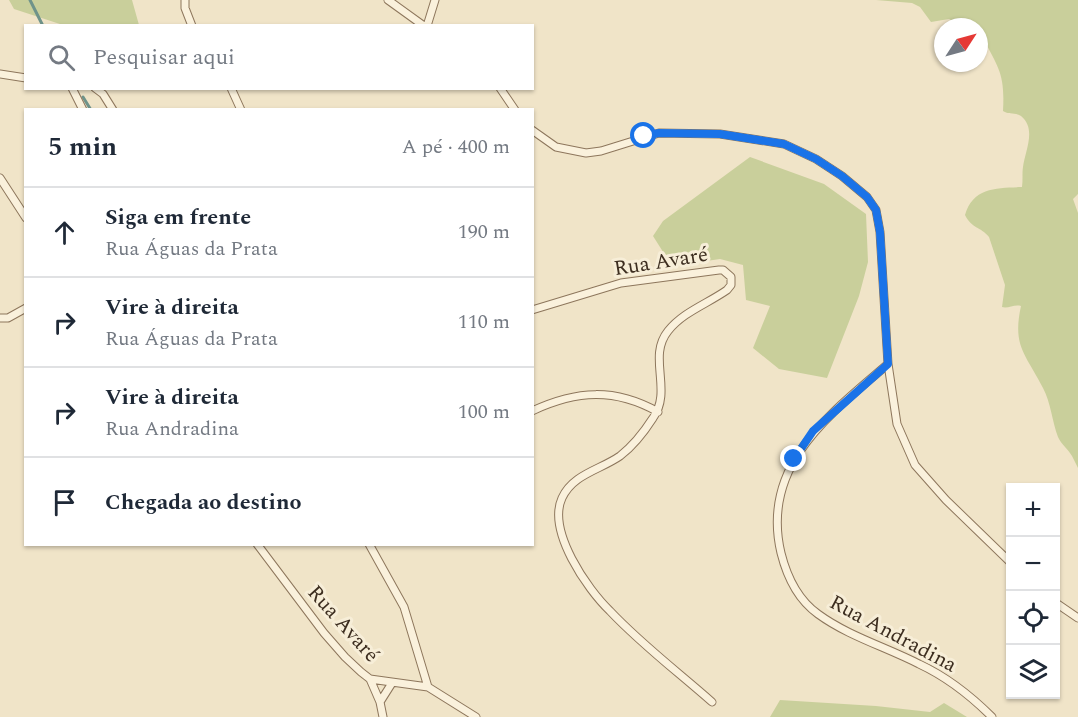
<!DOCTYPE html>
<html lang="pt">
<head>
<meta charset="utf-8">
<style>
  :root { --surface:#fff; --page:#f6f6f7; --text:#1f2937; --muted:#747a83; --line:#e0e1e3 }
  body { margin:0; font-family:Spectral,serif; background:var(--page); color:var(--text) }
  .controls { position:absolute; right:18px; bottom:18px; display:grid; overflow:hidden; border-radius:0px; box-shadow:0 2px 4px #0004 }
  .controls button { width:54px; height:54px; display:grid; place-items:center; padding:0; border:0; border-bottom:2px solid var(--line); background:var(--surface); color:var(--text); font:30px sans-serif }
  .compass { position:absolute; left:934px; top:18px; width:54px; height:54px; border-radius:50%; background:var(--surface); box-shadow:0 2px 4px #0004; rotate:54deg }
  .stop { position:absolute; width:18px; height:18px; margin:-14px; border:4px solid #1a73e8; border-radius:50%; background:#fff }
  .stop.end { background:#1a73e8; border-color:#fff; box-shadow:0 2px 6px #0008 }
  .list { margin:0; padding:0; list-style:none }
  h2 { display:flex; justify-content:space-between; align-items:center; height:78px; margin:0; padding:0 24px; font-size:26px }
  h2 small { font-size:20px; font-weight:400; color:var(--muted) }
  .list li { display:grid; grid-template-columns:39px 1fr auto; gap:18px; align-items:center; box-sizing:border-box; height:90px; padding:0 24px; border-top:2px solid var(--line) }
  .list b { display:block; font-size:22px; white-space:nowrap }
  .list p { margin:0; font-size:20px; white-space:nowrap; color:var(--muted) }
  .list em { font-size:20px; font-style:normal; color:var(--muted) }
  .icon { flex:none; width:33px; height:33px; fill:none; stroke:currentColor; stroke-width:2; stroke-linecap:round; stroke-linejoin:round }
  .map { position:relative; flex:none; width:1078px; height:717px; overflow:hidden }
  .search { position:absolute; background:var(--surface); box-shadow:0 2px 4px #0004; left:24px; top:24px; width:510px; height:66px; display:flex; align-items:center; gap:15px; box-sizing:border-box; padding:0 21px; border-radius:0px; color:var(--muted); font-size:22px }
  .panel { position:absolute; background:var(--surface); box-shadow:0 2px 4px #0004; left:24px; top:108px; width:510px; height:438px; border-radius:0px }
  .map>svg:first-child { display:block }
</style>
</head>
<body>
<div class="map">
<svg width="1078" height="717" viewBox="0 0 1078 717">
  <rect width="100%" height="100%" fill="#f0e4c8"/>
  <path fill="#c9cf9b" d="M9,0H132L139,25H63L14,9Z
    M876,0H1078V194L1073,199L1078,213V468C1076,464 1074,460 1072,456C1068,449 1061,444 1058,437C1052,421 1051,403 1043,388C1026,354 1012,347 1021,306C1014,304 1008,309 1002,307L1005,285L989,237C980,226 972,229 965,215C973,187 997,188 1022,187C1023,180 1022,173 1023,167C1025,151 1037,129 1021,116C1015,112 1009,115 1003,111C1005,74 999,69 983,38L979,34V27H965L949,19L931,22L920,7L912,3Z
    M750,157L824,184L866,214L868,262L859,296L827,378L779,369L753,348L770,306L746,300L743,265L720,259L672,266L653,236L663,221Z
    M780,700L876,706L930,712L944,703L967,717H770Z"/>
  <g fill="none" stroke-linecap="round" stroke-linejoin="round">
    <path stroke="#6f938a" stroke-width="3" d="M30,0L43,26
      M83,97L91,110"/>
    <defs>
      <path id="minor" d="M185,0V8L192,26
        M388,0L424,26
        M427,26L435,0
        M0,74L26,78
        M72,88L83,110
        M95,88L103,94L113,110
        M231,88L241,110
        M500,88L515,110
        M532,130L556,147L586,153L601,151L659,133L720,134L784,144L816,159L842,176L867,197L876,210L880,232L888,364L897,424L915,465L946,500L1010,562
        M0,178L26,218
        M532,310L621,283L719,270H723L731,277V285L727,290C707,304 683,312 668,331C647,357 673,390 653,418C644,432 633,446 620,456C600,470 573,474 562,498C547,531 587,589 610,611C641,644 678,672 712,702
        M0,318H8L26,308
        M888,364C830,414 760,465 781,553C787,577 797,599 818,614C848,636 886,647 919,664C947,677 971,696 992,717
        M532,411C577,390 615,388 658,412
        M257,544L324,633L345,657L361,672L370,679L428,687
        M369,544L404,607L428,687L476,717
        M1056,603L1078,618
        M370,679L380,702L383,717
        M380,702L392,683"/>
    </defs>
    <use href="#minor" stroke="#8d765c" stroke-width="9"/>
    <use href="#minor" stroke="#faf1dc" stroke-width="7"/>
  </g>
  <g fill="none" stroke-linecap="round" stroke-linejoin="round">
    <path stroke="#1a73e8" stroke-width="8" d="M644,136L659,133L720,134L784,144L816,159L842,176L867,197L876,210L880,232L888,364L813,431L794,459"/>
  </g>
  <g text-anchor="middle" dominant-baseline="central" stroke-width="6" stroke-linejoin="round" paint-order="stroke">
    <g font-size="21" fill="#3d2e20" stroke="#f7eed8">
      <text transform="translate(661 262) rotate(-9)">Rua Avaré</text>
      <text transform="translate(343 624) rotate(48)">Rua Avaré</text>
      <text transform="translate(893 634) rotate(28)">Rua Andradina</text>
    </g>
  </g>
</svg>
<div class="controls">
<button>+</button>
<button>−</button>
<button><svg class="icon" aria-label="locate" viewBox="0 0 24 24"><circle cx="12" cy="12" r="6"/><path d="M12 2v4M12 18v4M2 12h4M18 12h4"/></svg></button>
<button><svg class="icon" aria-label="layers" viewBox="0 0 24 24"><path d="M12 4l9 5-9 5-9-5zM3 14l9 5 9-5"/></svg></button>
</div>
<svg class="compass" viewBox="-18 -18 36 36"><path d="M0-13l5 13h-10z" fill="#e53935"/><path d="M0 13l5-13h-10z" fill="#747a83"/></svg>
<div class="stop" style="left:644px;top:136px"></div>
<div class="stop end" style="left:794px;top:459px"></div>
<div class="search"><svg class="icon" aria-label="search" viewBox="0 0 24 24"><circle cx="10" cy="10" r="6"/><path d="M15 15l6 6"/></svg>Pesquisar aqui</div>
<section class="panel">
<h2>5 min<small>A pé · 400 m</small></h2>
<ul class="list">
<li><svg class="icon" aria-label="ahead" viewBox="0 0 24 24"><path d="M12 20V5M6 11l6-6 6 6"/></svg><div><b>Siga em frente</b><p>Rua Águas da Prata</p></div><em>190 m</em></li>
<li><svg class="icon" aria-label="right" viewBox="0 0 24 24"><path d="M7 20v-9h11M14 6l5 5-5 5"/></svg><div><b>Vire à direita</b><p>Rua Águas da Prata</p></div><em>110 m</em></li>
<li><svg class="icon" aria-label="right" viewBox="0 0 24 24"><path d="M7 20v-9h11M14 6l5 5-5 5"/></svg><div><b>Vire à direita</b><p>Rua Andradina</p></div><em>100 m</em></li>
<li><svg class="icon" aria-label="arrive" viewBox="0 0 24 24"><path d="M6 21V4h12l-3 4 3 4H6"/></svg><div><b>Chegada ao destino</b></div></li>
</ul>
</section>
</div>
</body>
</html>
